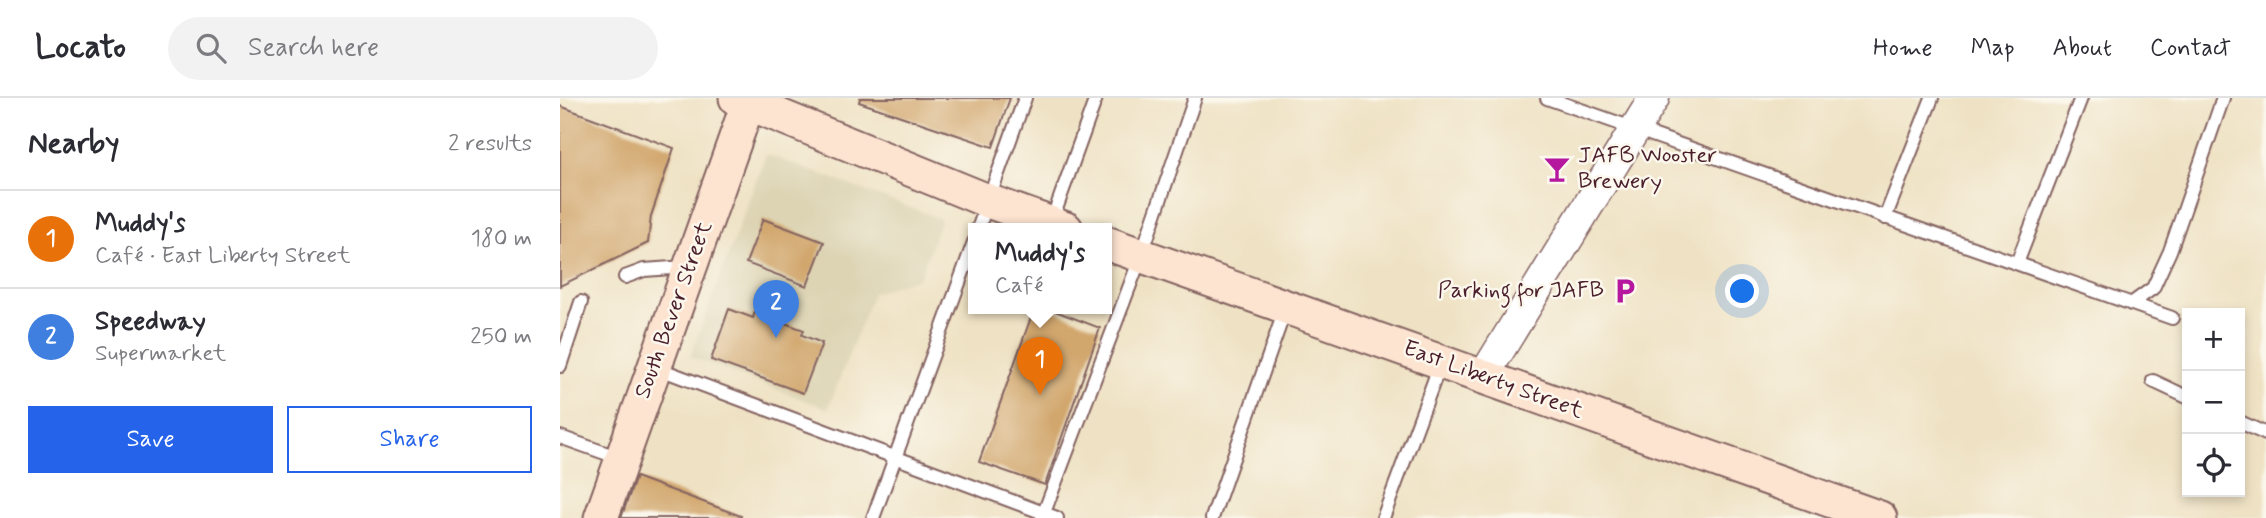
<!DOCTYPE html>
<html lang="en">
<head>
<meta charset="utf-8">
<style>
  :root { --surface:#fff; --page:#f2f2f3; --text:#2b2b33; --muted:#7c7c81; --line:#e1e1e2; --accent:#2563eb }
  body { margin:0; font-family:Mynerve,sans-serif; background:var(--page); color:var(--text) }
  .controls { position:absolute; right:21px; bottom:21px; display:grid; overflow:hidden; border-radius:0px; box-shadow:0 4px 10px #0003 }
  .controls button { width:63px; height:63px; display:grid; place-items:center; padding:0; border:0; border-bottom:2px solid var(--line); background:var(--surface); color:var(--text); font:35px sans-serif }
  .you { position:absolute; left:1183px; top:194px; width:24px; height:24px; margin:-18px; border:5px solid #fff; border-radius:50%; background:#1a73e8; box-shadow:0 0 0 10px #1a73e833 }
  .badge { display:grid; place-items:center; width:46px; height:46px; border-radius:50%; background:var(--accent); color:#fff; font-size:23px; font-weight:700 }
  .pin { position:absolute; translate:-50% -58px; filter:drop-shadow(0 2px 4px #0008) }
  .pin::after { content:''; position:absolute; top:37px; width:24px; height:21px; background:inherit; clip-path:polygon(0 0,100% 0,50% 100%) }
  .popup { position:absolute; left:408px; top:125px; width:144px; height:91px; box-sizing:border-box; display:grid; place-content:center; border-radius:0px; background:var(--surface); filter:drop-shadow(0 2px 5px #0005); font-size:23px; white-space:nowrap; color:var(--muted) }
  .popup b { font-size:26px; color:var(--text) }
  .popup::after { content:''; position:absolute; left:50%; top:100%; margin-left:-14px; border:14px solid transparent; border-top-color:var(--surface) }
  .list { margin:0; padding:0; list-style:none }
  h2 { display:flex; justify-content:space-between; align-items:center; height:91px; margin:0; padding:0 28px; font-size:30px }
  h2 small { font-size:23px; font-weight:400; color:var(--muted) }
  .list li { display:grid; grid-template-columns:46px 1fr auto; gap:21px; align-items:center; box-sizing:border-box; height:98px; padding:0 28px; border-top:2px solid var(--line) }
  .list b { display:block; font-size:26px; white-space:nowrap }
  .list p { margin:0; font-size:23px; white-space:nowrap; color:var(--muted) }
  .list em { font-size:23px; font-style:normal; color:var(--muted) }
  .actions { display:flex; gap:14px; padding:21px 28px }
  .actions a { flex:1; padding:16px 0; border:2px solid var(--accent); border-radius:0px; text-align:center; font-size:24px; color:var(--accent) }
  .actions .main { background:var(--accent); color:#fff }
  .icon { flex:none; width:38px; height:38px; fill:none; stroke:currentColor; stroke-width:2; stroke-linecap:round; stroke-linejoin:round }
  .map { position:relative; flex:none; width:1706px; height:420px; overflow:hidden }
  header { display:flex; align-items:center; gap:42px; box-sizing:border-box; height:98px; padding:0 35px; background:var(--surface); border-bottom:2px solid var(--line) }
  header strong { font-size:33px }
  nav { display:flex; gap:38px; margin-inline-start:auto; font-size:24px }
  .search { width:490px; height:63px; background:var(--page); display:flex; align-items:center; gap:18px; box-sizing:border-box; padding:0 24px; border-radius:38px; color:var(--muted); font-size:26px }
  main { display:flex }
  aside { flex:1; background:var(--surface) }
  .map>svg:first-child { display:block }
</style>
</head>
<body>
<header>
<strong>Locato</strong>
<div class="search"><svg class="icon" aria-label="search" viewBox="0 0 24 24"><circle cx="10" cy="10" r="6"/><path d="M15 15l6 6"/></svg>Search here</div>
<nav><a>Home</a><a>Map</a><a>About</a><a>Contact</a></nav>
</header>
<main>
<aside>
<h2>Nearby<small>2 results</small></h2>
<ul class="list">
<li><span class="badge" style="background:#e8710a">1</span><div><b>Muddy's</b><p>Café · East Liberty Street</p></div><em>180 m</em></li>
<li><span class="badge" style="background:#3f7fe0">2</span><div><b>Speedway</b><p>Supermarket</p></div><em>250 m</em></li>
</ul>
<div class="actions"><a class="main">Save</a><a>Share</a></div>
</aside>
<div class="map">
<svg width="1706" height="420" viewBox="0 0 1706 420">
  <rect width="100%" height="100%" fill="#fbf7ec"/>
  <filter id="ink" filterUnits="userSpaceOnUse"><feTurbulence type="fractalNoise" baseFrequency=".0143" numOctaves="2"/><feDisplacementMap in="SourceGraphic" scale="14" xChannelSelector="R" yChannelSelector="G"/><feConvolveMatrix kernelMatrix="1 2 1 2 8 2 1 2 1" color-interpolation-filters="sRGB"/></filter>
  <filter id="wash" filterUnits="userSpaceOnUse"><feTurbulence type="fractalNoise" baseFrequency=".00686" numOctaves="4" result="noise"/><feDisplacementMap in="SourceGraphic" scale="28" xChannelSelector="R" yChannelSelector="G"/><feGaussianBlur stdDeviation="1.57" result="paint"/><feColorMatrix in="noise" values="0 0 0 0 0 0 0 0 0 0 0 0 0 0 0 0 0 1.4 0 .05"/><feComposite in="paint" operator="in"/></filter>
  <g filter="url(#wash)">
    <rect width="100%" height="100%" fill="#efe2c4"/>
    <path fill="#ddd4b4" d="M206,56L381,121L359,180L313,195L268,311L130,259Z"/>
    <g id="blocks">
      <path fill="#d2a76e" d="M300,0H450L433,49L299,4Z
        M0,8L114,50L91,118L88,145L0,188Z
        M203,121L264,144L247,188L186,165Z
        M169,211L193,220L195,214L244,232L242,237L262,245L243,295L151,262Z
        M474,211H490L540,230L485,387L419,364Z
        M76,379L181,418L180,420H61Z"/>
    </g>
  </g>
  <g filter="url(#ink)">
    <use href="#blocks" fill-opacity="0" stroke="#846361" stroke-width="2"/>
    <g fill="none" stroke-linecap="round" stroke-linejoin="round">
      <defs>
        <path id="service" d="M987,0L1612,220
          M1325,120L1372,0
          M491,125L536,0
          M418,131L465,0
          M1457,165L1521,0
          M65,179L84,172L126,169
          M1571,206L1593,190L1610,153L1663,0
          M0,268L21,204
          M97,270L497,420
          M1593,283L1627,299
          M1680,324L1706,336
          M0,339L62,361
          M313,420L414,144
          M482,420L581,158L635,0
          M652,420L726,209
          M823,420L881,264"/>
        <path id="tertiary" d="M923,279L1094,0"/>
        <path id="secondary" d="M176,0L428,103L506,131
          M546,145L1320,420
          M41,420L190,0"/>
      </defs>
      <use href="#service" stroke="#846361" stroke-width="16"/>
      <use href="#tertiary" stroke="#846361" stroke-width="33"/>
      <use href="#secondary" stroke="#846361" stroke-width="37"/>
      <use href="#service" stroke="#fff" stroke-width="12"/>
      <use href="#tertiary" stroke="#fff" stroke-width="30"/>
      <use href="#secondary" stroke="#fde4d1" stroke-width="33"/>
    </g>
  </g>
  <defs>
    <symbol id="bar-bare" viewBox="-9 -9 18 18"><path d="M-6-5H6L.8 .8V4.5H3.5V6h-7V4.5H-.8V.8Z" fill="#b5179e" stroke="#fbf7ec" stroke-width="2.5" paint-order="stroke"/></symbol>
    <symbol id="parking-bare" viewBox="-9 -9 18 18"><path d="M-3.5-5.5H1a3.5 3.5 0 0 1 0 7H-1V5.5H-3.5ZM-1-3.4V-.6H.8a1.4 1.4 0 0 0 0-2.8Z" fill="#b5179e" stroke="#fbf7ec" stroke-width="2.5" paint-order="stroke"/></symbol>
  </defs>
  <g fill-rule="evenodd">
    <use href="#bar-bare" x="978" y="52" width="38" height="38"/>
    <use href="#parking-bare" x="1046" y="174" width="38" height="38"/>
  </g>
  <g text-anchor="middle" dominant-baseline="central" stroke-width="5" stroke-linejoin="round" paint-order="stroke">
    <g font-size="23" fill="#4a1f2b" stroke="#fbf7ec" text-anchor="start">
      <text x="1018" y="58">JAFB Wooster<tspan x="1018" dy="26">Brewery</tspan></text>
      <text x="1044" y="193" text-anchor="end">Parking for JAFB</text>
    </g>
    <g font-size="23" fill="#4a1f2b" stroke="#fbf7ec">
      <text transform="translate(114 212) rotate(-70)">South Bever Street</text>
      <text transform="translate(933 282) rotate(20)">East Liberty Street</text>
    </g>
  </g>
</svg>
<div class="controls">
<button>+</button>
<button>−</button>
<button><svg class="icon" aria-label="locate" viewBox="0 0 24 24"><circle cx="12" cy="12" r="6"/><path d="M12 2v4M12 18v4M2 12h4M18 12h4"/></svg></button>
</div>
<div class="you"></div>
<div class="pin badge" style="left:480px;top:297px;background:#e8710a">1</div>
<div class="popup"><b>Muddy's</b>Café</div>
<div class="pin badge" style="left:216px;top:240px;background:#3f7fe0">2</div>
</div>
</main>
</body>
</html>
